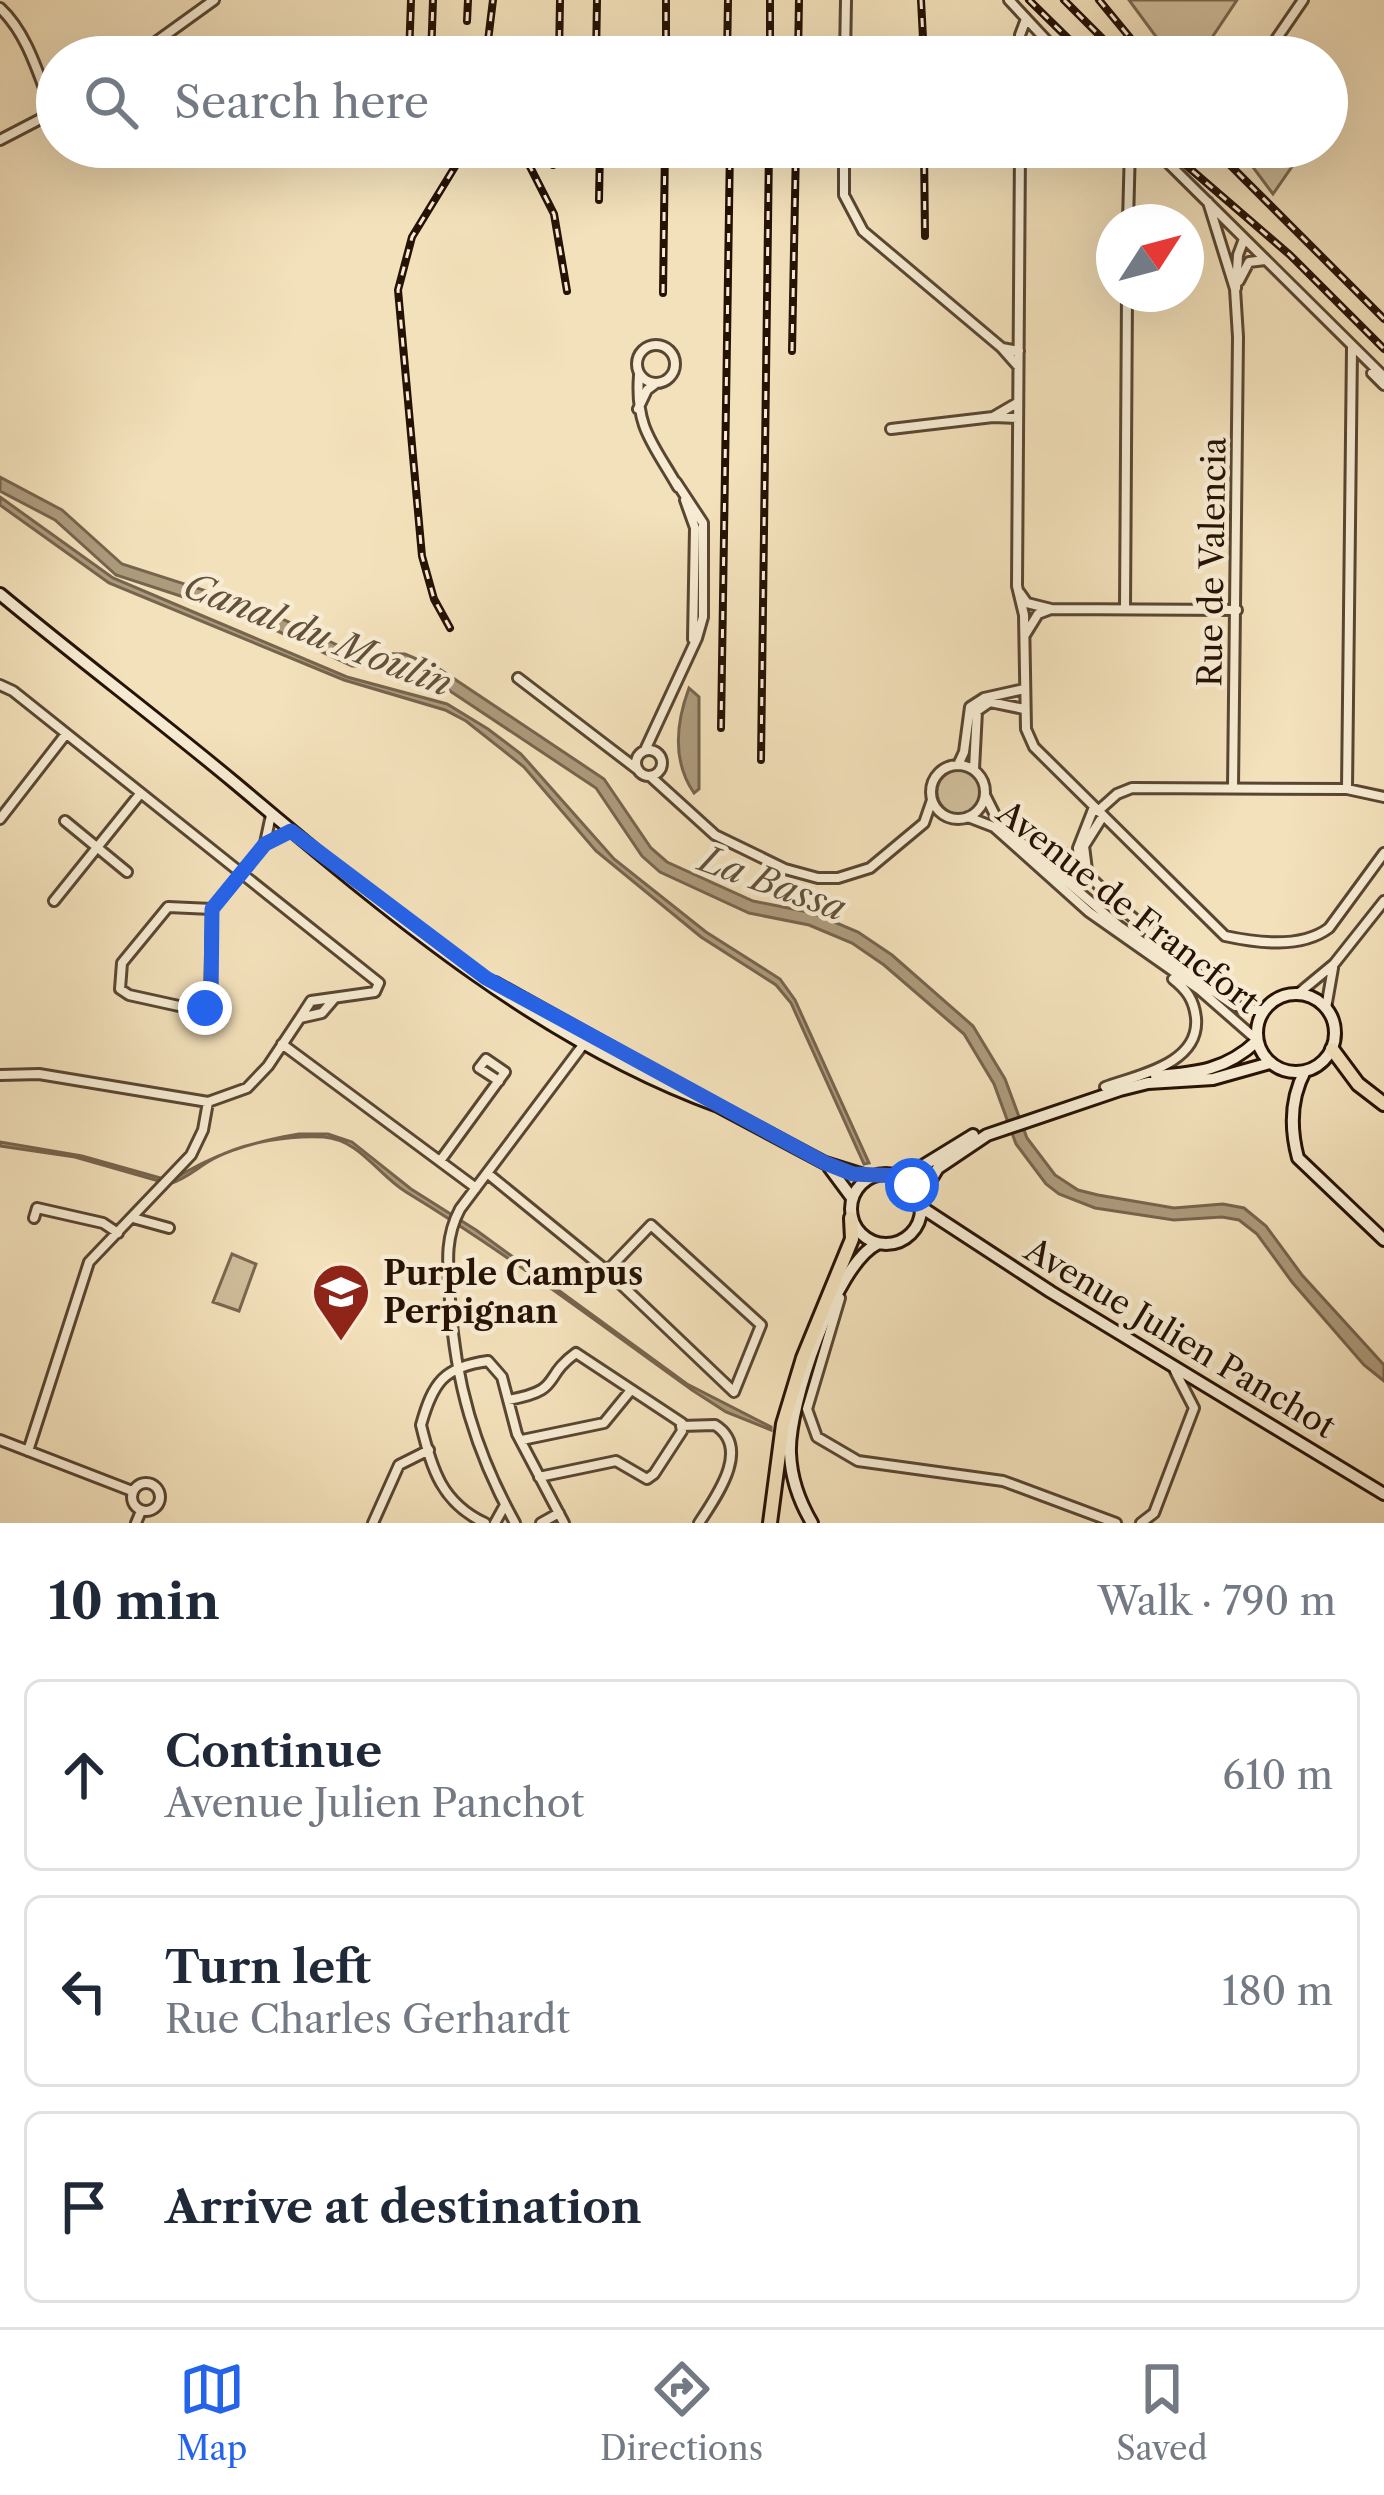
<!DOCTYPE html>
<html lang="en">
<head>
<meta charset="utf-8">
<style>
  :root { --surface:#fff; --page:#f2f2f3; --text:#1f2937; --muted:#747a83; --line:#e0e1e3; --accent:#2563eb }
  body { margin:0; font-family:"Libre Caslon Text",serif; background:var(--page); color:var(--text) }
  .compass { position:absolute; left:1096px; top:204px; width:108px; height:108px; border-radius:50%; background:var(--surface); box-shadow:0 12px 48px #0002; rotate:54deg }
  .stop { position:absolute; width:36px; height:36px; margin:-27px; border:9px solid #2563eb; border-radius:50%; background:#fff }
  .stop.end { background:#2563eb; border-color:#fff; box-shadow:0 3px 12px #0008 }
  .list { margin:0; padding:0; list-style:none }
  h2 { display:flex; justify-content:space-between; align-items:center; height:156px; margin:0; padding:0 48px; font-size:51px }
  h2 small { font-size:39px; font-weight:400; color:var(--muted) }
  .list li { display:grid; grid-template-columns:78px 1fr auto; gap:36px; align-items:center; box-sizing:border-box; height:192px; margin:0 24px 24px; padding:0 24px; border:3px solid var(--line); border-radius:18px }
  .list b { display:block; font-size:45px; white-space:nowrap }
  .list p { margin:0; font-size:39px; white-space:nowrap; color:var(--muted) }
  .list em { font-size:39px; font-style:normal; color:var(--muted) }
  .icon { flex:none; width:66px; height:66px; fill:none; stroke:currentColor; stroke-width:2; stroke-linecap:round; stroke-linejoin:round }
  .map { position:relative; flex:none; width:1384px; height:1523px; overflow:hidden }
  .search { position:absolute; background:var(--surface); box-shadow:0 12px 48px #0002; left:36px; right:36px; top:36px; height:132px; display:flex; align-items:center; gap:30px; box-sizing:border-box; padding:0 42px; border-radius:66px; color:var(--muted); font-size:45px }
  .sheet { height:804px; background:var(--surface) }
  nav { display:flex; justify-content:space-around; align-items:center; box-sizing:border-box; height:168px; border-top:3px solid var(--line); background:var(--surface); font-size:33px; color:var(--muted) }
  nav a { display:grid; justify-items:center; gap:6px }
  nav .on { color:var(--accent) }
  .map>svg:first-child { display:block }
</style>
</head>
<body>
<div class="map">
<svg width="1384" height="1523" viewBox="0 0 1384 1523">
  <rect width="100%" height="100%" fill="#f3e1bb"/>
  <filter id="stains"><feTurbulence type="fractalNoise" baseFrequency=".00167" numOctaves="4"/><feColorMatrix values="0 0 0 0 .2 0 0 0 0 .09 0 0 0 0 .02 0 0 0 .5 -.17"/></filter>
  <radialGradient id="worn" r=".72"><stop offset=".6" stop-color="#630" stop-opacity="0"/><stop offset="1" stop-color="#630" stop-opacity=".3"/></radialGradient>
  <path fill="#d0be9c" stroke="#7b6850" stroke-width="3" d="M1129,0H1237L1207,45L1216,57H1171Z
    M1238,147H1295L1302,152L1273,194Z
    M937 792a22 22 0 1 1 44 0a22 22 0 1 1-44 0Z
    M232,1254L256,1264L239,1311L213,1302Z"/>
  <path fill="#ad9b7d" stroke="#77644d" stroke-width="3" d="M0,477L62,510L122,564L259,608L354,653L405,654L438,668L604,779L651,848L667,862L753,901L813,913L858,932L892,955L973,1026L1005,1079L1027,1138L1055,1175L1078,1190L1098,1195L1174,1208L1223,1204L1244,1208L1266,1226L1302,1275L1384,1365V1381L1364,1365L1292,1282L1257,1234L1239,1220L1222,1217L1174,1220L1095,1208L1059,1194L1046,1184L1016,1144L994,1084L964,1034L884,965L852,943L809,925L749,913L660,872L642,856L596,788L432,679L402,666H352L254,620L116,575L55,520L0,491Z
    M0,497L113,578L347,677L447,704L488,729L521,754L614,859L706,932L780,979L795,1000L869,1163L864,1164L791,1003L776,985L701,937L596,851L524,767L466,721L445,710L344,680L109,583L0,505Z
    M689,688L699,697V789L694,793C672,761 676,723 689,688Z
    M299,1134H328L352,1142L411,1189L476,1230L687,1384L771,1427V1430L726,1412L692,1390C597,1322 505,1252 406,1192C377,1174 360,1140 324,1137C290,1135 247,1142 217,1157C200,1165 187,1179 169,1184L75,1157L0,1146V1142L82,1156L171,1181C213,1154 251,1142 299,1134Z"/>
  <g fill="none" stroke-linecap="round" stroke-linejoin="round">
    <defs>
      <path id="street" d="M1009,0L1062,57
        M0,8C28,34 39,77 53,112
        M135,57L214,0
        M845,57L846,0
        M1020,57V35L1026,19
        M1023,57L1045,39
        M1264,57L1303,0
        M1327,105L1334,111
        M0,140L52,113
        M844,147V195L863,231L1002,348
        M1020,147L1017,586L1024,615L1026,729L1034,747L1225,936C1257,943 1301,949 1329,928L1384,853
        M1152,147L1384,377
        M1208,202L1235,289L1238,337L1233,788
        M1128,222L1130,147
        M1239,281L1249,262L1265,260
        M1236,288L1238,255L1244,239
        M637 364a19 19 0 1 1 38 0a19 19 0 1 1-38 0Z
        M1017,365L1002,348L1019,351
        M1372,373L1384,385
        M639,375C635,428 653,443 678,487
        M1017,403L993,417L1018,418
        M638,409L647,390L655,384
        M891,429L993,417
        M685,500L695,528L693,639
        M1020,593L1027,603L1051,609L1038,614L1025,635
        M1125,608L1127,294
        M1051,609L1237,610
        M518,678L637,769
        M0,685L13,691L379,983L375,992L311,1001L300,1018L322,1013L334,999
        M636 763a13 13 0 1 1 26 0a13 13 0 1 1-26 0Z
        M645,750L697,638L703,617V523L676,482
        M958,765L964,752L970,707L984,698L1024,689
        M931 792a27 27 0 1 1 54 0a27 27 0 1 1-54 0Z
        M974,769L977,711L990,702L1024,709
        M650,776L715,835L785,869L818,878H838L870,868L924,823L932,800
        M1347,789L1352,348
        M985,795L997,819L1009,832L1119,926L1232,1004L1247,1010H1263
        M1098,811L1117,794L1132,788L1347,789L1384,797
        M968,817L994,827L1089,912L1200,990L1256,1039
        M0,819L66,734
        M65,821L127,872
        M1011,832C1058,834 1091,881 1124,910C1150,933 1177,950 1200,978
        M265,843L271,815
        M1079,863L1078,848L1094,807
        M1087,870L1084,846L1103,816
        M54,901L140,794
        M212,909L168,907L122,963L120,989L129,995L197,1010L210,1001L212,909L265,844L291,831
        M1299,993L1334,964L1384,901
        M1326,1008L1333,968
        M282,1044L476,1188
        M0,1075L39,1074L208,1102L247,1088L268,1066L300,1018
        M1105,1087C1138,1075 1200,1064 1196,1018C1194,1000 1187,990 1173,979
        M440,1161L505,1072L486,1059L479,1068L499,1081
        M487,1173L607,1271L734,1392L761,1325L651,1225L607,1271
        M34,1218L37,1208L103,1223L118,1233
        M133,1218L169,1228
        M840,1298L807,1409L817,1437L858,1461L1003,1481L1116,1523
        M508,1400C564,1390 541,1378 576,1353L682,1423L681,1426
        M681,1426L715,1425C752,1448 716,1497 699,1523
        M0,1440L132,1491
        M522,1440L604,1423L631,1390
        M28,1451L89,1262L191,1155L203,1130L208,1102
        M539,1477L616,1461L647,1479L654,1474L682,1431L681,1426
        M132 1497a14 14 0 1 1 28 0a14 14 0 1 1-28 0Z
        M136,1523L141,1511
        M373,1523L399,1465L429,1450
        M485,1523C442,1503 432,1470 421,1425C433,1382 444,1367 488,1361L502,1377L517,1434L564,1523
        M495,1523L505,1505
        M515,1523C475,1451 455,1382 450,1300C448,1266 444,1239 460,1209L586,1041
        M541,1523L559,1513
        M1141,1523L1154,1513L1194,1408L1175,1371"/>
      <path id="secondary" d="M0,594C77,658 158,719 235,783C383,907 534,1039 718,1106
        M495,983L668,1079
        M1257 1033a39 39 0 1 1 78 0a39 39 0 1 1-78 0Z
        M1305,1071C1290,1099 1290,1128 1298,1158L1384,1240
        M1156,1076C1197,1073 1226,1070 1257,1041
        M716,1105L825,1163L870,1177
        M829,1167L852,1198
        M851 1209a35 35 0 1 1 70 0a35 35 0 1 1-70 0Z
        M899,1176L916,1170L973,1135
        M920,1198L938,1168L987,1135L1120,1090L1148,1083L1213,1079L1270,1063
        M921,1207L1051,1292L1384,1494
        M812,1523C799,1501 791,1479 790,1453C788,1406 835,1265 877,1244"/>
      <path id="primary" d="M1332,1049L1358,1084L1384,1104
        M770,1523L783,1424L803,1358L852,1239L851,1218"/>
    </defs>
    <use href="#street" stroke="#594632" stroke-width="14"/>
    <use href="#secondary" stroke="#261205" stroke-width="16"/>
    <use href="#primary" stroke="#261205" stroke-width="18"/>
    <use href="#street" stroke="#f7ecd3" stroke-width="8"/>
    <use href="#secondary" stroke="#f7ecd3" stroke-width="10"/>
    <use href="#primary" stroke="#f3e1bb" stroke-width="12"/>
    <defs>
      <path id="rail" d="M921,0L924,57
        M1029,0L1087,57
        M1064,0L1121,57
        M1099,0L1146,57
        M467,21L468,0
        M409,57L411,0
        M431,57L433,0
        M486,57L493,0
        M559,57L560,0
        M596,57L597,0
        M666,57V0
        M727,57L728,0
        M770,57V0
        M798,57L799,0
        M520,147L554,214L567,291
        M924,147L925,236
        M1165,147L1290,255L1384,349
        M1212,147L1384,319
        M553,165V147
        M599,200L600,147
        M663,293L665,147
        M792,351L796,147
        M450,628L434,599L422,556L398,290L412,237L467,147
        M721,728L730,147
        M761,760L769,147"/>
    </defs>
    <use href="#rail" stroke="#261205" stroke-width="8"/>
    <use href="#rail" stroke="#f7ecd3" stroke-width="3" stroke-dasharray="9" stroke-linecap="butt"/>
  </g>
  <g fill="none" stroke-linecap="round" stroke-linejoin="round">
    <path stroke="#2563eb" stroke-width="15" d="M205,1008L211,1000L212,909L265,844L291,831L486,978L825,1163L853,1174L899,1176L912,1185"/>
  </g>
  <defs>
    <symbol id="university-pin" viewBox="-11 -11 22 30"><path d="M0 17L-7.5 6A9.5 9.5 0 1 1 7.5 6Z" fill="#8f2418" stroke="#f7ecd3"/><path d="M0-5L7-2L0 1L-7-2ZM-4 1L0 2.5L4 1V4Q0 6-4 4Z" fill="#fff"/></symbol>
  </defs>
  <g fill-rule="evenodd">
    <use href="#university-pin" x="308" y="1259" width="66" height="90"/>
  </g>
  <g text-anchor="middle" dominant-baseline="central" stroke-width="9" stroke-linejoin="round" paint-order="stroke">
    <g font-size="33" fill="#261205" stroke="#f7ecd3">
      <text transform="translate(1212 562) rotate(-89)">Rue de Valencia</text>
      <text transform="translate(1128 907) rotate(38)">Avenue de Francfort</text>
      <text transform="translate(1180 1338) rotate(31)">Avenue Julien Panchot</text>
    </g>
    <g font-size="33" font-weight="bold" fill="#261205" stroke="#f7ecd3" text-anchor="start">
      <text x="383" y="1273">Purple Campus<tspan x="383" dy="38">Perpignan</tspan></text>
    </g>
    <g font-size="36" font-style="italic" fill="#63503b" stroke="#f7ecd3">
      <text transform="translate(318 634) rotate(21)">Canal du Moulin</text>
      <text transform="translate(773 883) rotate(20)">La Bassa</text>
    </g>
  </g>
  <rect width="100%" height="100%" filter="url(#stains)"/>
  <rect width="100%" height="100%" fill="url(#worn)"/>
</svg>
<svg class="compass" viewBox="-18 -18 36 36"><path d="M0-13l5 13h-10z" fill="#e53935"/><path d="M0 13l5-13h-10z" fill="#747a83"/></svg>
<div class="stop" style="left:912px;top:1185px"></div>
<div class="stop end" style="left:205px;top:1008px"></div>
<div class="search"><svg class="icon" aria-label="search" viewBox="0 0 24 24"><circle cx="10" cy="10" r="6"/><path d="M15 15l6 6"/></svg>Search here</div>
</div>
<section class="sheet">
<h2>10 min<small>Walk · 790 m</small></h2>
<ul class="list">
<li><svg class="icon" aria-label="ahead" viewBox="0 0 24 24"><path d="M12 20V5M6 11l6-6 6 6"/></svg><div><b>Continue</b><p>Avenue Julien Panchot</p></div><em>610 m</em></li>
<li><svg class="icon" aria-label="left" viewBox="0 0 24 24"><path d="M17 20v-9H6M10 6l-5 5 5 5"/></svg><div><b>Turn left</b><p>Rue Charles Gerhardt</p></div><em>180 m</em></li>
<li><svg class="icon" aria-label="arrive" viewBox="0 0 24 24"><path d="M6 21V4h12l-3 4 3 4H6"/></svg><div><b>Arrive at destination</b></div></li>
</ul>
</section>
<nav>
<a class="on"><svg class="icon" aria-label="map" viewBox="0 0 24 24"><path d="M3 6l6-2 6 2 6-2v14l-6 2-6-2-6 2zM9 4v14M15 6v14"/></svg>Map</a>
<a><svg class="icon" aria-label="directions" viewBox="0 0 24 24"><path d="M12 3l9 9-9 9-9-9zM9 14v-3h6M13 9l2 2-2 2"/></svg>Directions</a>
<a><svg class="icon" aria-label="saved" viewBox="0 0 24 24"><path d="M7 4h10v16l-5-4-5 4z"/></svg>Saved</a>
</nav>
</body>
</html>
